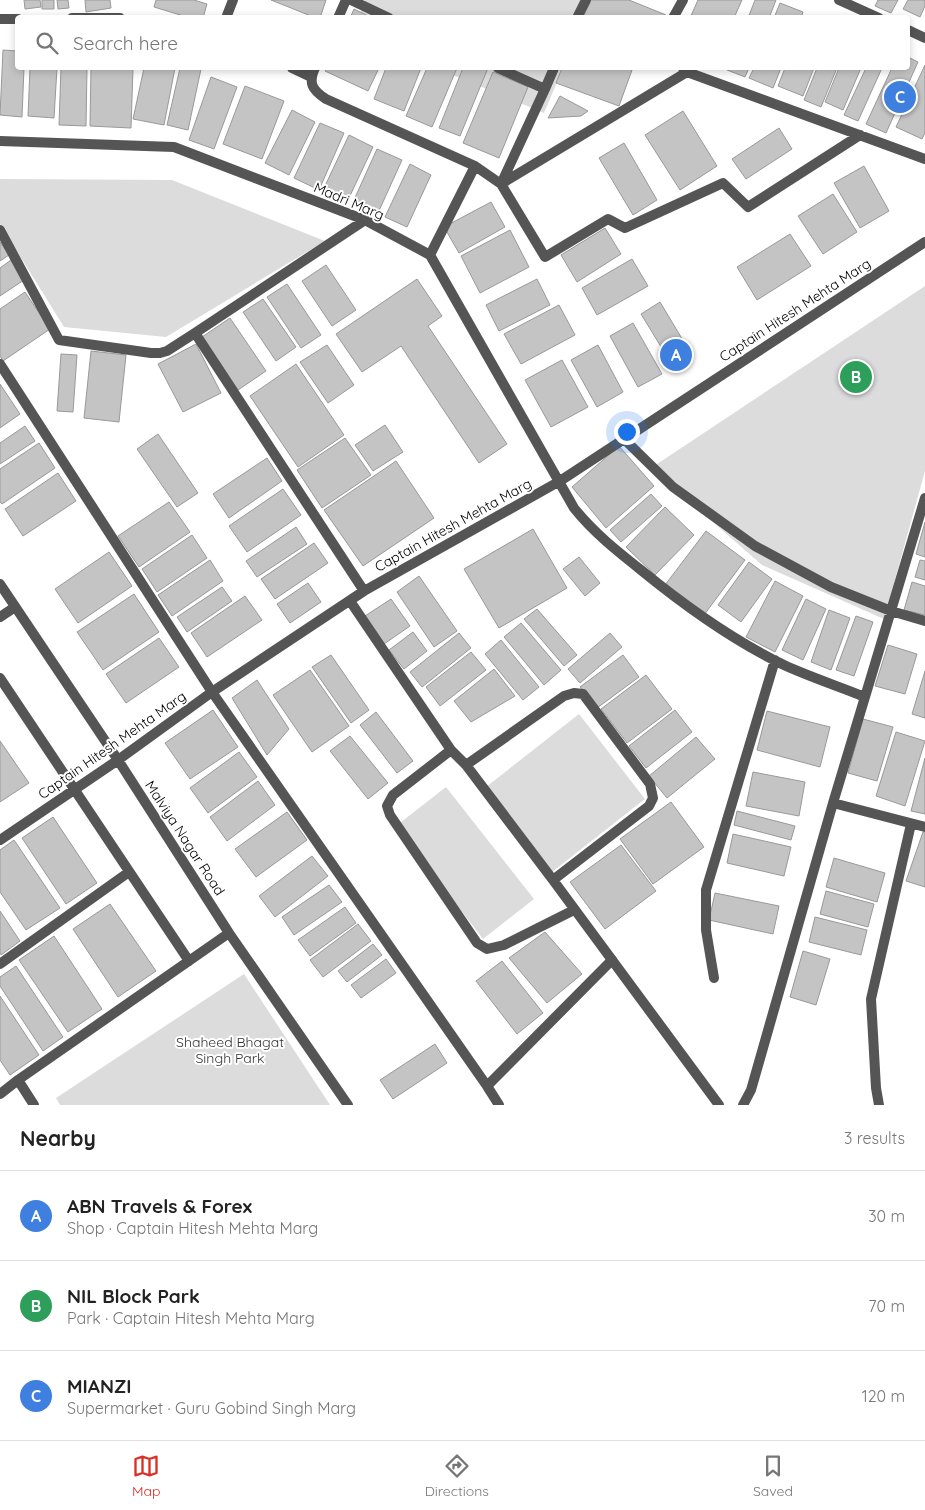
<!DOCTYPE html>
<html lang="en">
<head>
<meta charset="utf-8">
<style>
  :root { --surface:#fff; --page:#f2f2f2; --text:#222; --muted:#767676; --line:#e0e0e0; --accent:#d93025 }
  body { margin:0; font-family:Quicksand,sans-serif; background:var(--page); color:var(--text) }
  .you { position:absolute; left:626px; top:431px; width:18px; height:18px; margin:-12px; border:4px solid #fff; border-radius:50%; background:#1a73e8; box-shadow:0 0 0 8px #1a73e833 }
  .badge { display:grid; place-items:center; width:32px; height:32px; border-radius:50%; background:var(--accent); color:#fff; font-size:16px; font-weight:700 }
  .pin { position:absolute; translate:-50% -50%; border:2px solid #fff; box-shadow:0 1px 5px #0006 }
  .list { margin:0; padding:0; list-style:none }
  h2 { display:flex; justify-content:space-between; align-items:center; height:65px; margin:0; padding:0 20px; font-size:21px }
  h2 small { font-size:16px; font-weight:400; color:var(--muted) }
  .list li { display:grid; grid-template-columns:32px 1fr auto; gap:15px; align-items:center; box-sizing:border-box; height:90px; padding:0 20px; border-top:1px solid var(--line) }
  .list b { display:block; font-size:19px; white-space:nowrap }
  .list p { margin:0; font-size:16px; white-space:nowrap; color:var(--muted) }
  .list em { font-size:16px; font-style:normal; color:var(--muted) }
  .icon { flex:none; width:28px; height:28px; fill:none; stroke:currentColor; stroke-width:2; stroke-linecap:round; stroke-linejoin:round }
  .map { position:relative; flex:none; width:925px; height:1105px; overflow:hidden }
  .search { position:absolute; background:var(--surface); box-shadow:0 2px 8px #0003; left:15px; right:15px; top:15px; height:55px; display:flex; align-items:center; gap:12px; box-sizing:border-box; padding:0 18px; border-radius:5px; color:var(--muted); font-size:19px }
  .sheet { height:335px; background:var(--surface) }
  nav { display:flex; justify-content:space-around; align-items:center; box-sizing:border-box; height:70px; border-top:1px solid var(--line); background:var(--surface); font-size:14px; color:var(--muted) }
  nav a { display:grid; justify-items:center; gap:2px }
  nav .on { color:var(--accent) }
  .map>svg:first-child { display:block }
</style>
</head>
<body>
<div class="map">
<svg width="925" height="1105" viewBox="0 0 925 1105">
  <rect width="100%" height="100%" fill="#fff"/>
  <path fill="#dcdcdc" d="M365,0H590L583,17L358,18Z
    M436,68H563L544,113Z
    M0,179L172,180L325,241L166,337L64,327L0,224Z
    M925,286V471L884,619L762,565L651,468Z
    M579,714L645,799L552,872L486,787Z
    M446,787L534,899L483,939L396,826Z
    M244,974L330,1105H60L56,1098Z"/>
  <path fill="#c4c4c4" stroke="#999" d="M24,0H40L41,7L25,9Z
    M42,0H54V9H42Z
    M57,0H68L69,8L58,9Z
    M85,0H110L111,8L86,12Z
    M156,0H194L207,4L203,18H190L154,7Z
    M271,0H326L320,18H316Z
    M588,0H629L666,15L665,18H582Z
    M698,0H742L734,18H690Z
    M755,0H776L769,18H748Z
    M878,0H898L891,13L875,6Z
    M908,0H925V6L920,17L903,9Z
    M780,3L803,12L801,18H774Z
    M354,9L372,18H350Z
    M3,50L18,51V68H24L22,117L0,115Z
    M908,57L918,62L886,133L866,124L892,68H908Z
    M925,65V133L922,139L896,127Z
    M30,68H57L54,118L28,116Z
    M61,68H87L86,126L59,125Z
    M91,68H133L131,128L90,126Z
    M144,68H175L164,125L133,119Z
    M180,68H194L201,69L188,130L167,125Z
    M327,68H379L368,91L325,71Z
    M386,68H421L404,111L374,99Z
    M427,68H457L432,127L406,116Z
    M463,68H488L460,136L439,128Z
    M562,68H624L632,70L619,106L556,83Z
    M728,68H749L745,77L727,70Z
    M754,68H781L773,88L749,78Z
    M785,68H814L803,96L778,86Z
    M817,68H837L821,107L804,100Z
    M839,68H861L843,110L825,102Z
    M866,68H882L858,121L844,115Z
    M493,72L528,87L499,158L463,143Z
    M211,77L237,87L214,149L189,140Z
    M245,86L284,101L262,159L223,144Z
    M560,96L588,111L581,116L548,118Z
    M292,110L315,122L289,175L265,163Z
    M683,111L717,166L680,190L645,135Z
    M320,123L344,133L319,190L294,178Z
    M779,128L792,149L746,179L732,159Z
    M349,135L373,147L348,200L324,188Z
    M624,143L657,200L633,215L599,158Z
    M377,149L402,160L378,213L353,202Z
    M410,164L431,175L407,227L385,217Z
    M864,166L889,211L860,228L834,183Z
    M833,194L857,232L823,254L798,216Z
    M491,202L505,227L459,253L444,227Z
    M605,228L621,254L577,282L561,255Z
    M510,230L529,267L480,293L461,256Z
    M790,234L811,266L757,300L737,267Z
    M0,242L9,255L0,261Z
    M632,259L648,286L597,315L582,288Z
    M11,260L24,280L0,296V268Z
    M326,265L356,310L332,326L302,281Z
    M417,279L442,316L428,326L507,444L479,463L401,346L362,372L336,334Z
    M537,279L550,305L499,331L486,305Z
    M287,284L321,335L301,348L267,297Z
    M25,292L50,329L3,361L0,356V309Z
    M263,299L296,347L276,361L243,312Z
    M660,302L693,357L674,368L641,314Z
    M559,305L575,335L521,364L504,334Z
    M230,318L266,371L238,390L202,337Z
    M633,323L662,374L638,387L610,336Z
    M196,344L221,393L183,412L158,364Z
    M327,345L354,385L328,403L300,362Z
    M598,345L623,392L597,407L571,360Z
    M91,351L126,355L119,422L84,418Z
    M61,354L77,355L73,412L57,411Z
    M562,360L588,407L551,427L525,380Z
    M296,364L344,435L298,467L250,396Z
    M0,384L20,414L0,428Z
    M385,425L403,452L373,471L355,445Z
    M25,426L35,441L0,464V443Z
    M158,434L198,493L177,507L137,449Z
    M345,438L371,475L322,508L297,470Z
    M39,443L55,468L2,504L0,502V469Z
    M619,446L654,486L606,528L572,487Z
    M267,458L282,481L229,518L213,494Z
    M396,461L434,518L363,566L324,510Z
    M58,473L76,501L23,536L5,509Z
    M283,489L301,515L247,552L229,526Z
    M651,494L662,506L621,542L610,530Z
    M169,502L190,532L139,567L118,536Z
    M665,507L694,535L655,575L626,547Z
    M925,522V557L916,554Z
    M296,527L307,544L257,577L246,561Z
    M533,529L567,588L499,628L464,569Z
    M706,531L745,560L704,615L665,585Z
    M192,535L207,558L157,592L142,569Z
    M314,543L328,563L275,599L261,579Z
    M109,552L132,586L78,623L55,589Z
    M579,557L600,583L585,596L563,569Z
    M210,560L223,581L172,616L158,595Z
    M920,560L925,561V580L915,577Z
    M749,562L772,579L741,622L718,605Z
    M419,576L457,631L434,647L397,592Z
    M775,581L803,596L775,652L746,637Z
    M912,582L925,586V615L904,610Z
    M308,583L321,602L290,623L277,604Z
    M222,587L232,601L187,632L177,617Z
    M134,594L159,632L103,670L77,632Z
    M245,596L262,620L207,657L191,633Z
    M391,599L410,626L384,644L365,616Z
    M806,599L826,609L803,660L782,650Z
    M537,609L577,655L564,666L524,619Z
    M829,610L850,618L831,670L811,662Z
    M856,616L873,622L854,676L836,670Z
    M521,623L561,670L544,685L504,637Z
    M413,632L427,651L404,669L389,650Z
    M459,633L471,648L422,687L410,672Z
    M610,633L622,647L580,683L568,669Z
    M159,638L179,667L126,703L106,674Z
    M501,640L539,687L523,700L485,654Z
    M888,645L917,654L905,694L875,686Z
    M471,652L486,670L440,706L426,687Z
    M331,655L369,710L351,723L312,667Z
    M623,655L639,677L597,708L580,687Z
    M494,669L515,696L471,722L454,701Z
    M310,670L349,726L312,752L273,695Z
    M925,671V718L912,714Z
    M646,675L672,709L627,743L601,709Z
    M257,680L289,729L267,755L232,698Z
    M213,710L238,747L190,779L165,743Z
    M675,710L692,732L646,768L629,746Z
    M767,711L830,727L820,767L757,750Z
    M376,712L413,761L397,773L360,725Z
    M863,719L893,727L877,781L848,773Z
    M896,732L925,741L905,806L876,796Z
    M350,736L388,783L368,799L330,751Z
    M696,737L715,759L667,798L649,776Z
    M0,741L29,783L0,802Z
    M239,752L257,777L208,813L190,788Z
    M925,758V814L911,811Z
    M753,772L805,782L799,816L746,806Z
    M258,781L275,805L227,841L210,817Z
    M671,802L704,847L653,884L620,839Z
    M737,811L795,826L791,840L734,825Z
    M287,812L307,840L256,877L235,849Z
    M53,817L97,883L66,904L22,838Z
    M923,832H925V887L906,881Z
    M733,834L791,847L784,876L727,863Z
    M14,840L60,908L26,930L0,892V850Z
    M621,845L656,891L605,929L570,882Z
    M312,856L328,876L275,917L259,896Z
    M834,858L885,873L877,902L826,887Z
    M329,885L342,902L294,935L282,917Z
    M826,891L874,904L868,927L820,914Z
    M715,893L779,906L773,934L709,920Z
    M110,904L156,971L118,997L73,929Z
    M345,907L356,923L310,956L298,940Z
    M0,911L20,941L1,955L0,953Z
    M815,917L867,930L861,955L809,942Z
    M358,924L371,941L323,977L310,960Z
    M545,932L582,974L547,1003L509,958Z
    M54,936L102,1009L68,1032L19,960Z
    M373,944L382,955L347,982L338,971Z
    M803,951L830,959L816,1005L790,997Z
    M386,959L396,973L361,998L351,985Z
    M502,961L543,1013L517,1034L476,981Z
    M16,966L63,1037L43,1051L0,986V977Z
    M0,996L39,1055L10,1075L0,1060Z
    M435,1044L447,1063L393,1099L380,1080Z"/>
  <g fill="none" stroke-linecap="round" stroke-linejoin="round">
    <path stroke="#555" stroke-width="10" d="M212,692L487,1086L499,1105
      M487,1086L612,960"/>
    <path stroke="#555" stroke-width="10" d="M351,0L389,18
      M839,0L879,18
      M72,18H120
      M226,18L233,0
      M338,18L346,0
      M577,18L586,0
      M673,18L683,0
      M0,19H18
      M908,30L925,38
      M292,68L311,77
      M315,68C308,83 312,90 326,99L475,166L501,184L545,89
      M498,68L545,89L554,68
      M683,68L687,72L925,159
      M687,72L501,184L545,257L608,219L625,228L723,183L748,207L860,135
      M0,141L174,147L365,220L430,255L574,508C593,532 617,551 641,570C685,606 732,640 784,665C810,677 838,686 865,697
      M0,230L59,340L151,353H160L167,351L195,333L365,220
      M430,255L475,166
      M195,333L364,591
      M0,364L212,692
      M624,439L673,487L755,546L831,587L891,611L925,621
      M0,584L118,760L229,933L348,1105
      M350,601L451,750L466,765L553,880L719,1105
      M0,617L15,607
      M0,678L189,961
      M451,750L393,795L387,806L390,815L477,943L487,949L504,945L574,910
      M466,765L564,696L574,693L583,694L650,784L653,798L649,806L553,880
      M833,803L925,827
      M0,840L118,760L212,692L364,591L560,481L925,242
      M0,964L129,872
      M714,978L706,930V890L775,660
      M18,1080L34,1105
      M0,1094L18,1080L229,933
      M743,1105L751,1090L833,803L925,498
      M879,1105L876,1088L871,999L911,824"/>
  </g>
  <g text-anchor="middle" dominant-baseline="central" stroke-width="4" stroke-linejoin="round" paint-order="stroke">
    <g font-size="14" fill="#000" stroke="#fff">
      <text transform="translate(349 201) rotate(23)">Madri Marg</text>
      <text transform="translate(795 310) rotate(-33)">Captain Hitesh Mehta Marg</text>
      <text transform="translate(453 525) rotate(-29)">Captain Hitesh Mehta Marg</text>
      <text transform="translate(112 745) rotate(-35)">Captain Hitesh Mehta Marg</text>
      <text transform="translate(185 838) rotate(57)">Malviya Nagar Road</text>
    </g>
    <g font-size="14" fill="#333" stroke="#fff">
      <text x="230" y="1042">Shaheed Bhagat<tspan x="230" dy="16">Singh Park</tspan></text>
    </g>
  </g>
</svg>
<div class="you"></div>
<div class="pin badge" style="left:676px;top:355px;background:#3f7fe0">A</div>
<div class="pin badge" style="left:856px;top:377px;background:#2e9e5b">B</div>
<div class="pin badge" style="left:900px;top:97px;background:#3f7fe0">C</div>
<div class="search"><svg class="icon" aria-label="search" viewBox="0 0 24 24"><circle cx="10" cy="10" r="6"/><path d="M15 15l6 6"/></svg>Search here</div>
</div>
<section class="sheet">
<h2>Nearby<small>3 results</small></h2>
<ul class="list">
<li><span class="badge" style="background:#3f7fe0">A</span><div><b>ABN Travels &amp; Forex</b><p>Shop · Captain Hitesh Mehta Marg</p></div><em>30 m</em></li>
<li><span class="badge" style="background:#2e9e5b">B</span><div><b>NIL Block Park</b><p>Park · Captain Hitesh Mehta Marg</p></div><em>70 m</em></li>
<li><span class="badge" style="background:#3f7fe0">C</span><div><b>MIANZI</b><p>Supermarket · Guru Gobind Singh Marg</p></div><em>120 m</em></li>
</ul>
</section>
<nav>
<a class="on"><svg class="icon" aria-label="map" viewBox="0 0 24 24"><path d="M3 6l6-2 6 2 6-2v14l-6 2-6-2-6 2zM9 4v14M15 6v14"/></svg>Map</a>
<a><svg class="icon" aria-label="directions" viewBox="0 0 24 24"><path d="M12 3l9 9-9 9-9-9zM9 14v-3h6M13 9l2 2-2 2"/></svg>Directions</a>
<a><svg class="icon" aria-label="saved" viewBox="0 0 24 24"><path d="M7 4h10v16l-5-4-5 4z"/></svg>Saved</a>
</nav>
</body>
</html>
